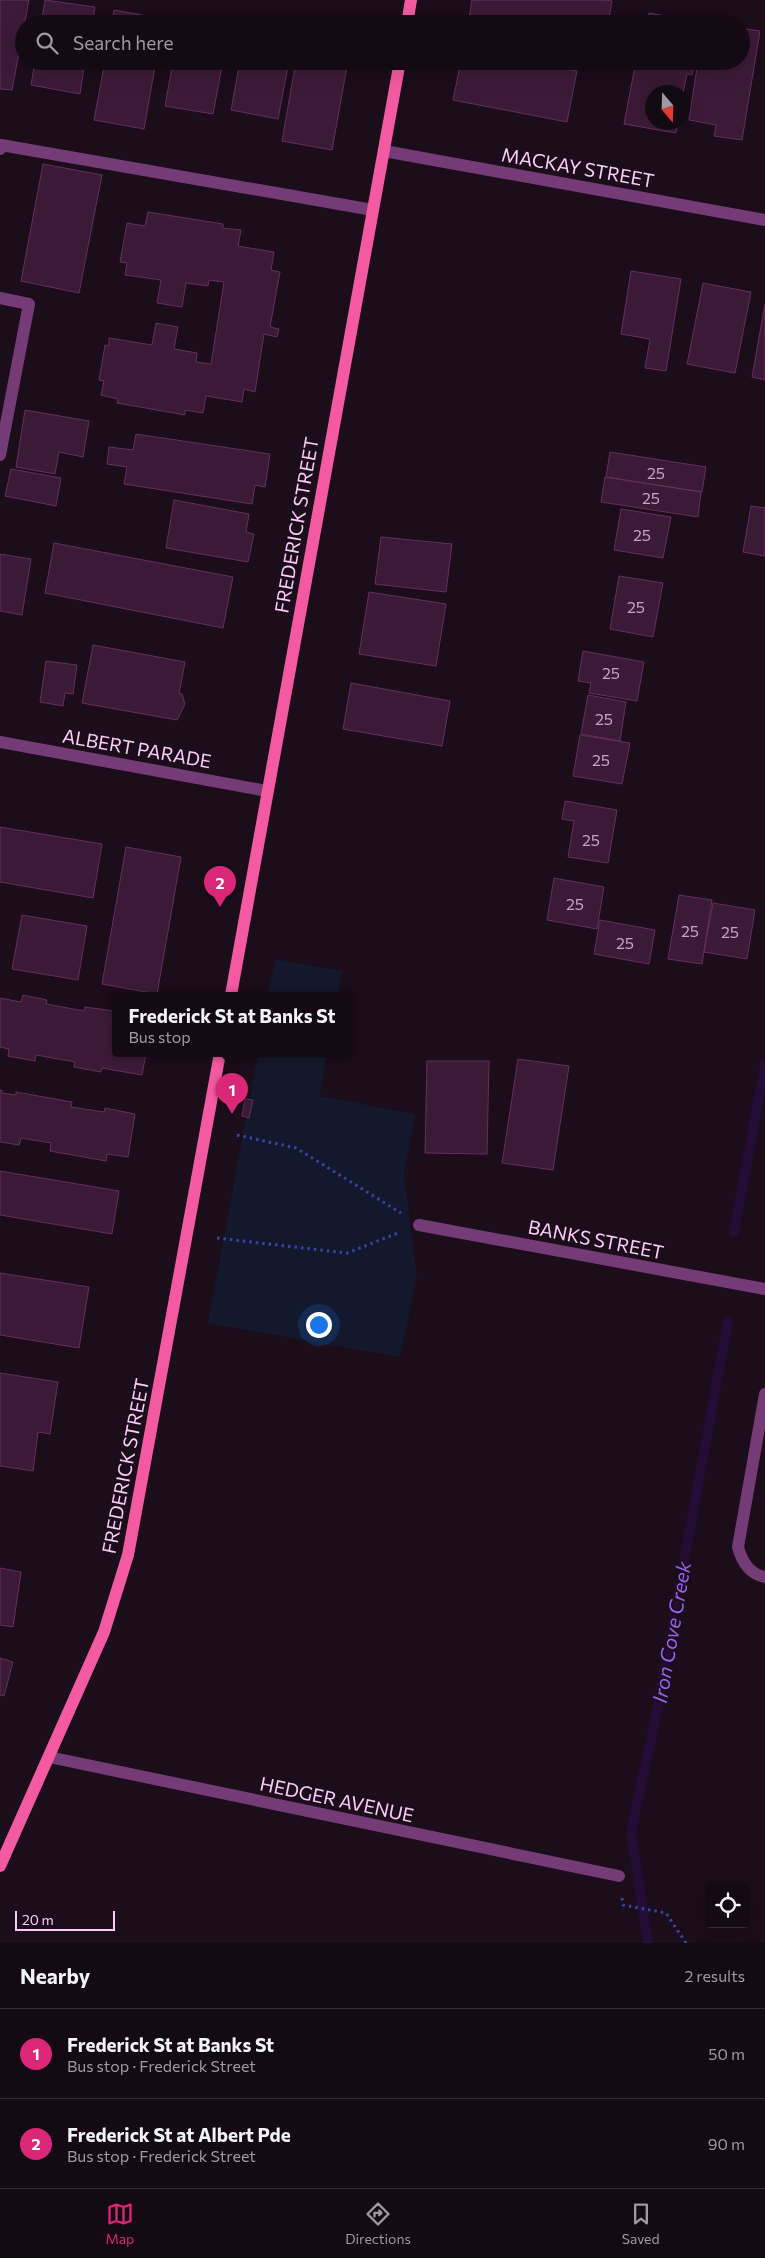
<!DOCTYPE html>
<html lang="en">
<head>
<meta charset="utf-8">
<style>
  :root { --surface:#140a14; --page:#211822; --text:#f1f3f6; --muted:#9d9aa0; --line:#332b34; --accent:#db2777 }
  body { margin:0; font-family:Commissioner,sans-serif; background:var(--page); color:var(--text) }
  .controls { position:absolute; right:15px; bottom:15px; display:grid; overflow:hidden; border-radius:5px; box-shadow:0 5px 20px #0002 }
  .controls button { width:45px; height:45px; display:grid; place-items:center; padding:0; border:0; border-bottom:1px solid var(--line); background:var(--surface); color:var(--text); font:25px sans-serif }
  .compass { position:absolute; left:645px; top:85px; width:45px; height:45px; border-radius:50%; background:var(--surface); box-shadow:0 5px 20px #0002; rotate:161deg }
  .scale { position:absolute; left:15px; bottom:12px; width:100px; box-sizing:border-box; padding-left:5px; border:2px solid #fbcbfa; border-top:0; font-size:14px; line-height:18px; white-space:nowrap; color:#fbcbfa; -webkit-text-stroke:4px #1b0d1a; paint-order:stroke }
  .you { position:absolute; left:318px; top:1324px; width:18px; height:18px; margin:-12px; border:4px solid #fff; border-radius:50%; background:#1a73e8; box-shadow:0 0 0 8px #1a73e833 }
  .badge { display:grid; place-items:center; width:32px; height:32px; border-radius:50%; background:var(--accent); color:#fff; font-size:16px; font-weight:700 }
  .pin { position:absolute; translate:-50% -41px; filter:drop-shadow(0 1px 2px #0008) }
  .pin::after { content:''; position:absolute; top:26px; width:18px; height:15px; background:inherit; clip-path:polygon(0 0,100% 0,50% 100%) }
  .popup { position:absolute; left:112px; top:992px; width:240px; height:65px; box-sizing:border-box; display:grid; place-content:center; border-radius:5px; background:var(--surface); filter:drop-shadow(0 1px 4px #0005); font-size:16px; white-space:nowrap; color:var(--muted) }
  .popup b { font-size:19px; color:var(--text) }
  .popup::after { content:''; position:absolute; left:50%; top:100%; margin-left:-10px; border:10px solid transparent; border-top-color:var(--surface) }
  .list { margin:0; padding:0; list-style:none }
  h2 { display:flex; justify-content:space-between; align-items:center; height:65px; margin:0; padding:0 20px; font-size:21px }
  h2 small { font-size:16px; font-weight:400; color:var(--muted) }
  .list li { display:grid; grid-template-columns:32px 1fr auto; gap:15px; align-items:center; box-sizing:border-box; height:90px; padding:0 20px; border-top:1px solid var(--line) }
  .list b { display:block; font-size:19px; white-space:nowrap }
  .list p { margin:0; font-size:16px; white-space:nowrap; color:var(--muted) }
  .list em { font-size:16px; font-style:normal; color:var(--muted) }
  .icon { flex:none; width:28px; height:28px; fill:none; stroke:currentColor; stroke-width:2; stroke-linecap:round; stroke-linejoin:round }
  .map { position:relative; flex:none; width:765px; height:1943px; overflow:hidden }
  .search { position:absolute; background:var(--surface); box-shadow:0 5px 20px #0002; left:15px; right:15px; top:15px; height:55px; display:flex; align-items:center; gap:12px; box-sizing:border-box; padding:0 18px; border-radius:28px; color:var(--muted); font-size:19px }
  .sheet { height:245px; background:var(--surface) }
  nav { display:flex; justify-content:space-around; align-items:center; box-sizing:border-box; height:70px; border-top:1px solid var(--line); background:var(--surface); font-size:14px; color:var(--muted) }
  nav a { display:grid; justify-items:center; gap:2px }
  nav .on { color:var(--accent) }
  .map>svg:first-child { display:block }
</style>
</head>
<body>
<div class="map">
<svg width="765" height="1943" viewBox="0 0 765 1943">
  <rect width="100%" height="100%" fill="#1b0d1a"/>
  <path fill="#13182c" d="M275,959L342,971L338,995H268Z
    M258,1053H327L320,1096L415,1114L404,1175L417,1277L400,1357L208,1323Z"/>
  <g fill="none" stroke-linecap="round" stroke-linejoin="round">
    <path stroke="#230c35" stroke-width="10" d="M734,1232L765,1065
      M648,1943L631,1832L654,1725L728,1321"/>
  </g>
  <path fill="#3b1a37" stroke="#652e5f" d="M0,0H29L12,90L0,89Z
    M45,0L95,7L92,24H41Z
    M472,0H605L612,1L608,24H468Z
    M114,10L164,19L163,24H112Z
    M649,13L697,22V24H647Z
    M741,28L760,31L742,140L714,136L716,125L689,120L698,61H741Z
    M35,61H85L80,94L31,85Z
    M105,61H156L144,129L94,120Z
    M173,61H223L213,114L165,106Z
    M240,61H289L278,119L231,110Z
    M296,61H348L332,150L282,141Z
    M461,61H524L577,71L567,122L453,100Z
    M636,61H695L692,75L687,74L682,97V92H652V122H678L676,133L624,124Z
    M43,164L102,175L79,293L21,281Z
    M148,212L223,224V228L241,230L238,246L274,252L271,270L280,272L270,327L279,329L277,337L264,334L255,392L244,389L242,402L206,396L203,413L185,410V415L117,403L118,399L101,395L104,381L99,380L105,345L109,346V338L152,345L156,323L178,327L174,349L197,353L196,362L211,364L224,282L209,280L208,286L186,283L182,307L157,303L161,280L125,275L127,263L120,262L127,223L145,226Z
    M631,271L681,279L666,371L645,368L650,339L621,334Z
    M703,283L751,292L735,373L687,364Z
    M765,304V380L752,377Z
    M25,410L89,421L83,457L59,452L55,474L16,467Z
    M136,434L270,454L265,487L255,485L252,504L124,484L127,467L107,464L109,447L133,450Z
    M610,452L706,467L702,492L606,477Z
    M11,469L61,478L56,506L5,496Z
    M605,477L701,492L698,517L601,502Z
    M174,500L249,514L246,532L254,534L248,562L166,548Z
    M751,506L765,508V556L743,552Z
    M621,509L671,517L663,558L614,550Z
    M381,537L452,544L446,592L375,584Z
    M54,543L233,577L223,628L45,593Z
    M0,554L31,559L22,615L0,611Z
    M619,576L663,583L653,637L610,629Z
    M369,592L446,604L436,666L359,654Z
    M93,645L185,662L179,694H182L185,704L177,720L82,703Z
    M583,651L644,662L637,701L589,693L591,683L578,681Z
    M46,661L77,665L73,694L65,693L63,706L40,702Z
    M351,683L450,701L442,746L343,729Z
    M588,695L626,702L620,741L581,734Z
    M580,735L630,743L622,784L573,776Z
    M565,801L617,810L608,863L568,857L574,821L562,819Z
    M0,827L102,844L93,898L0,882Z
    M126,847L181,857L157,994L102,984Z
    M554,878L604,887L597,929L547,920Z
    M679,895L712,900L702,964L668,959Z
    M713,903L755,910L747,959L704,952Z
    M22,915L87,926L78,980L12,969Z
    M600,920L655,930L649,964L594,954Z
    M23,995L47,1000L46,1004L84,1011L85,1007L114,1011L112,1018L116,1019V1053H146L142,1075L102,1068L101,1072L74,1067L75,1062L36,1055L35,1061L8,1056L9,1049L0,1047V998L21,1002Z
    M518,1059L569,1066L553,1170L502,1163Z
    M427,1061H489L487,1154L425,1153Z
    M0,1090H2V1093L16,1095V1092L72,1102L71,1107L104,1112L105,1108L135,1114L128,1157L107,1154L106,1161L50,1151L51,1143L21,1138L19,1145L0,1142Z
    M245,1099L253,1100L249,1118L242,1116Z
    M0,1171L119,1191L112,1234L0,1215Z
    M0,1273L89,1287L79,1348L0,1335Z
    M0,1373L58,1382L50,1434L38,1432L33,1471L0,1466Z
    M0,1568L21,1572L13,1627L0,1625Z
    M0,1658L13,1662L4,1696L0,1695Z"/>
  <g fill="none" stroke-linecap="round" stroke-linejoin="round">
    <path stroke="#3546a5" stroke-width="3" stroke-dasharray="2.5 4" stroke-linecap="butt" d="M237,1135L296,1148L401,1213
      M217,1238L347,1253L398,1233
      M622,1898L623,1905L666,1913L686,1943"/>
    <path stroke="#743b77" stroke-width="12" d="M0,149L1,145L373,210
      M384,151L765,220
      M0,298L29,304L0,455
      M0,742L267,791
      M419,1225L765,1289
      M765,1394L738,1547C742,1562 749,1574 765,1577
      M49,1757L619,1876"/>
    <path stroke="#f35aa1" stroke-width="12" d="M407,24L411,0
      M231,995L400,61
      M0,1866L104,1632L128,1555L220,1053"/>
  </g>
  <g text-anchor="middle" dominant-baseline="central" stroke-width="4" stroke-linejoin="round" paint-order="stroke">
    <g font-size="16" fill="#cb9fc9">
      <text x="656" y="472">25</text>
      <text x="651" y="497">25</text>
      <text x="642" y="534">25</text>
      <text x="636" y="606">25</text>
      <text x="611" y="672">25</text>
      <text x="604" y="718">25</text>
      <text x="601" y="759">25</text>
      <text x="591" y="839">25</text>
      <text x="575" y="903">25</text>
      <text x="690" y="930">25</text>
      <text x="730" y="931">25</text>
      <text x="625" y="942">25</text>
    </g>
    <g font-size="19" fill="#fbcbfa" stroke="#1b0d1a">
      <text transform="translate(578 167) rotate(10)">MACKAY STREET</text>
      <text transform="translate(296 525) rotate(-80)">FREDERICK STREET</text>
      <text transform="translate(137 748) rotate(10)">ALBERT PARADE</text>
      <text transform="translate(596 1239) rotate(11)">BANKS STREET</text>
      <text transform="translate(125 1466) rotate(-79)">FREDERICK STREET</text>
      <text transform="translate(337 1799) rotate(12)">HEDGER AVENUE</text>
    </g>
    <g font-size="20" font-style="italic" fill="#9861f3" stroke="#1b0d1a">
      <text transform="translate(671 1632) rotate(-80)">Iron Cove Creek</text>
    </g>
  </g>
</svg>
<div class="controls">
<button><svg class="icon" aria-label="locate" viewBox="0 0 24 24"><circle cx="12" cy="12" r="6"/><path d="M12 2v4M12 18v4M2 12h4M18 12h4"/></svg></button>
</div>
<svg class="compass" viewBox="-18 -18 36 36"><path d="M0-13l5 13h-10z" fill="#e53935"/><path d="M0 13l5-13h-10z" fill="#9d9aa0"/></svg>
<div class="scale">20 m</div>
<div class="you"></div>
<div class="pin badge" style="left:232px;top:1114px">1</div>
<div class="popup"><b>Frederick St at Banks St</b>Bus stop</div>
<div class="pin badge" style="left:220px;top:907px">2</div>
<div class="search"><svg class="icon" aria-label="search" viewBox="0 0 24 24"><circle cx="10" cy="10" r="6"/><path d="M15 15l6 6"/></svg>Search here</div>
</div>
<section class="sheet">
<h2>Nearby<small>2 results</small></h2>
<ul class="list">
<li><span class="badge">1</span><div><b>Frederick St at Banks St</b><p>Bus stop · Frederick Street</p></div><em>50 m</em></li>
<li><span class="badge">2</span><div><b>Frederick St at Albert Pde</b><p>Bus stop · Frederick Street</p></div><em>90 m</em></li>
</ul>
</section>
<nav>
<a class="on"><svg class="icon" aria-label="map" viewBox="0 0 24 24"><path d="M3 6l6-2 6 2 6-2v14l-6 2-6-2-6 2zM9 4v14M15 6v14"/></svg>Map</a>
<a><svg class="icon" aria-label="directions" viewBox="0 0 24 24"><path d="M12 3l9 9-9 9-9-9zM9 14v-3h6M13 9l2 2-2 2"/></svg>Directions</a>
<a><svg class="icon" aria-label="saved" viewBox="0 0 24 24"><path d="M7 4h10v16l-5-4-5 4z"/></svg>Saved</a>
</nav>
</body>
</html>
